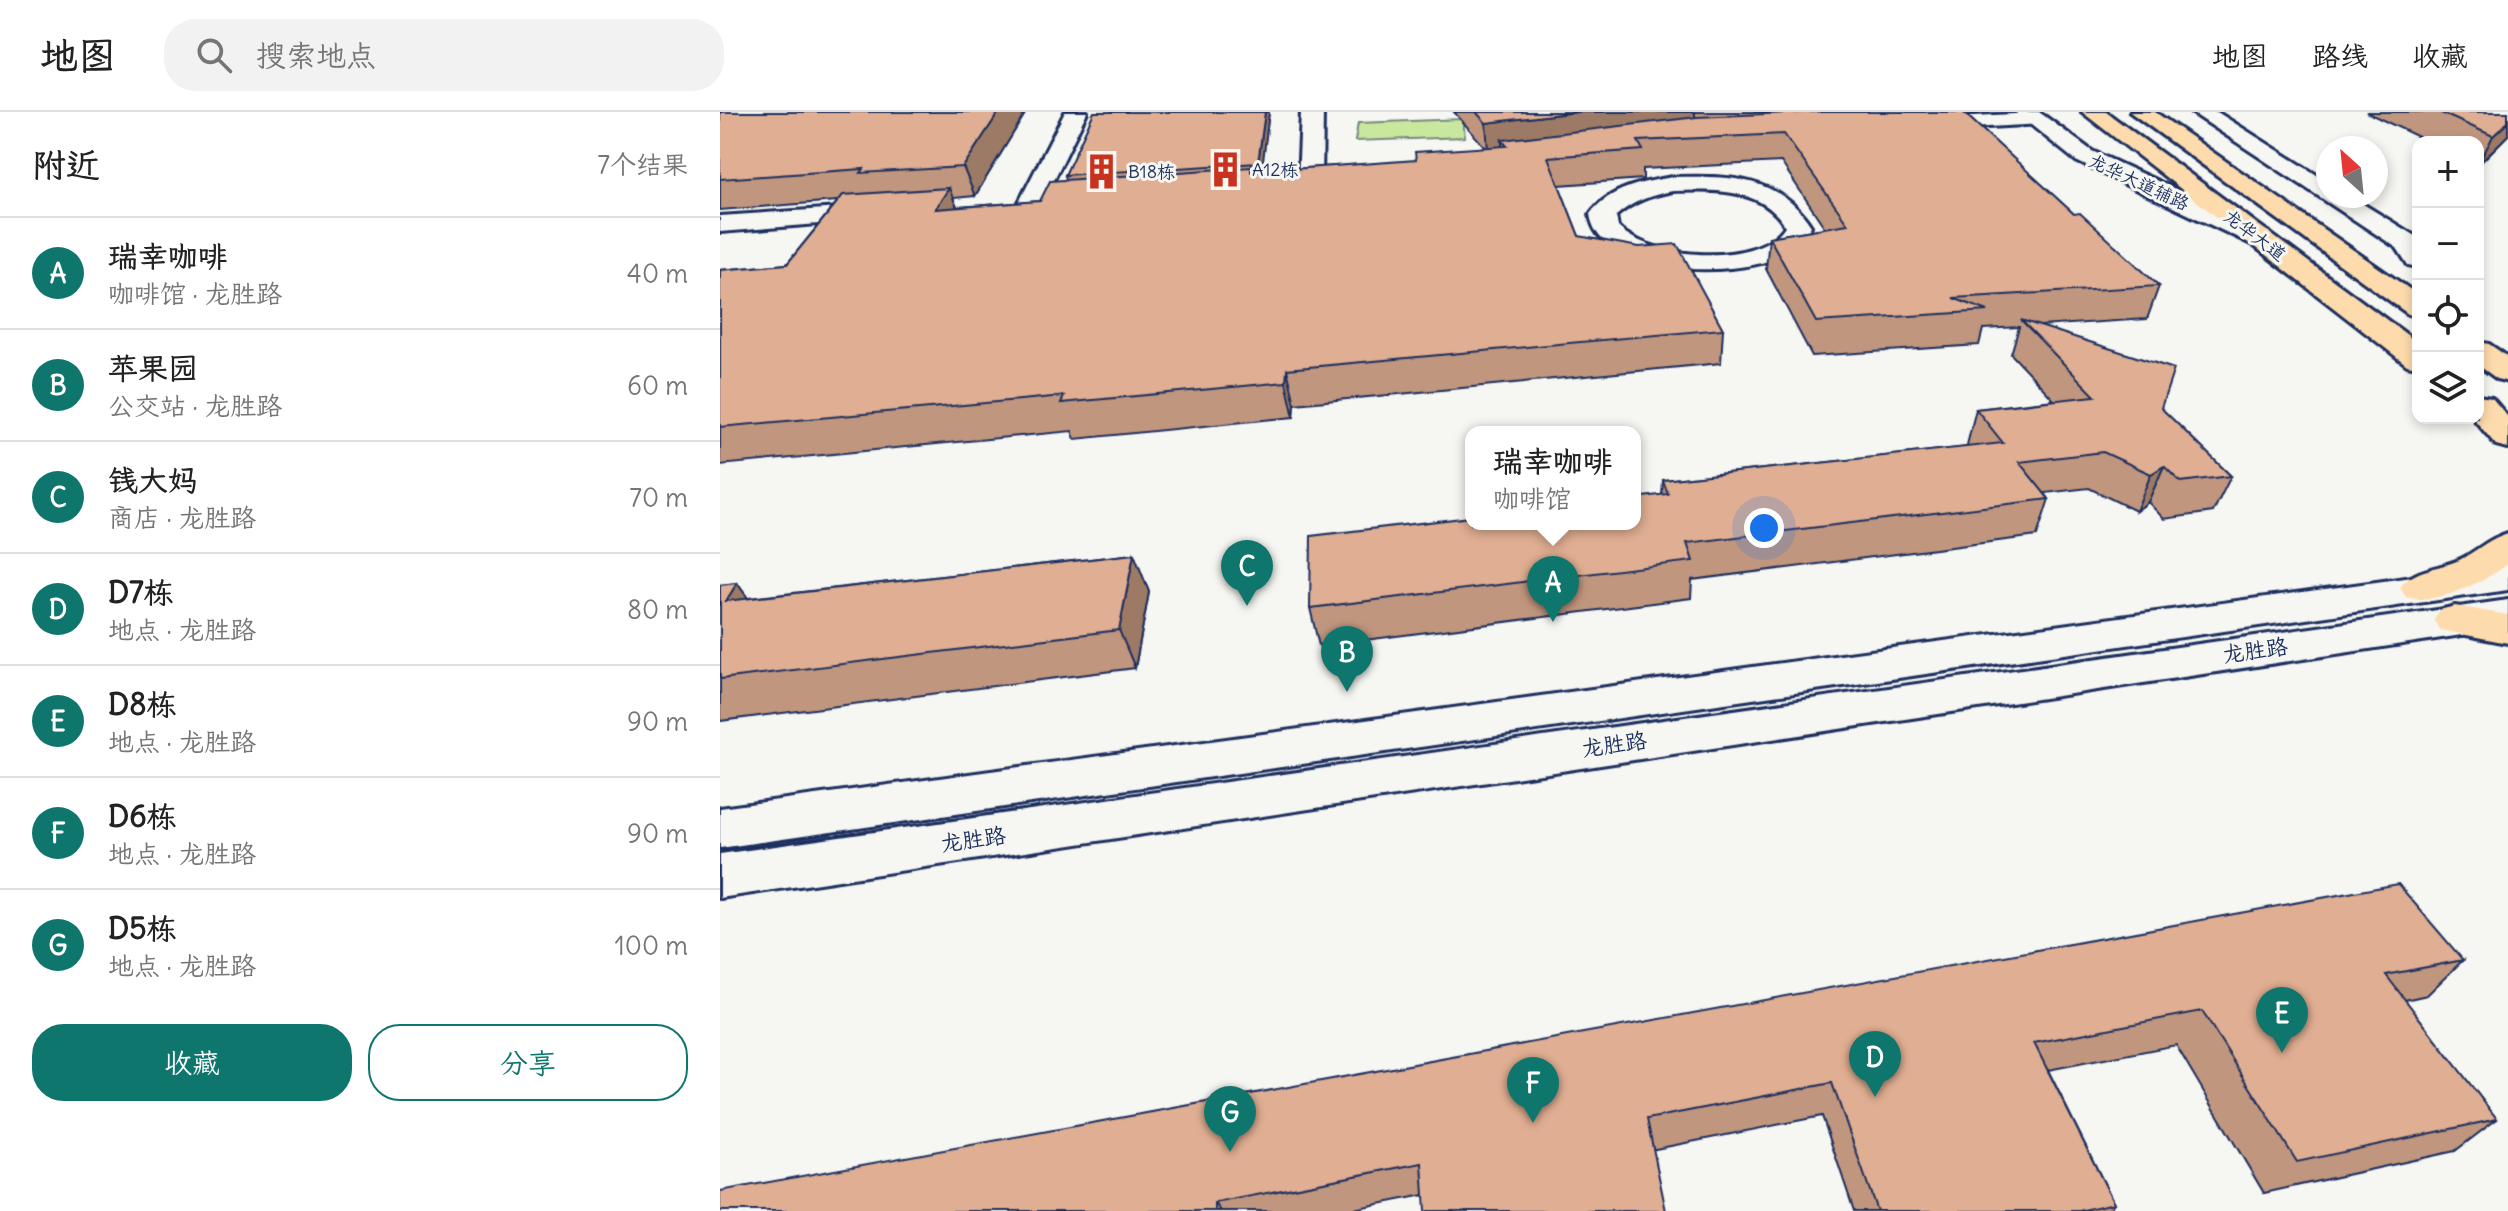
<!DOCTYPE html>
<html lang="zh">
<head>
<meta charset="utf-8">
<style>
  :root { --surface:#fff; --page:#f2f2f2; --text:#222; --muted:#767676; --line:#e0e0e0; --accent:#0f766e }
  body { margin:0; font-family:Delius,"LXGW WenKai TC",sans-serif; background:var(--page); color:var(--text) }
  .controls { position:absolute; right:24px; top:24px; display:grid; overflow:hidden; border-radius:16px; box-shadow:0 4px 12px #0003 }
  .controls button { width:72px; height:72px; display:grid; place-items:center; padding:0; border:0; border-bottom:2px solid var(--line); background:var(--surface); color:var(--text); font:40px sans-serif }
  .compass { position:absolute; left:1596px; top:24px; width:72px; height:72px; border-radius:50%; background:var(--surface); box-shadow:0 4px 12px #0003; rotate:333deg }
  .you { position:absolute; left:1044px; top:416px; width:28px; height:28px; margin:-20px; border:6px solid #fff; border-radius:50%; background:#1a73e8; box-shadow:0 0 0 12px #1a73e833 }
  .badge { display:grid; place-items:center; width:52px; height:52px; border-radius:50%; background:var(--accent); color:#fff; font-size:26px; font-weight:700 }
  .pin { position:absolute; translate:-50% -66px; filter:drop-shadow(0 2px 4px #0008) }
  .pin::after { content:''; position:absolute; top:42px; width:28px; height:24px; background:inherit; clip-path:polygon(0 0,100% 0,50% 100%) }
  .popup { position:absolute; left:745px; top:314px; width:176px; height:104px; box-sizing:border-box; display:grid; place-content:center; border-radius:16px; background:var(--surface); filter:drop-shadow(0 2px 6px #0005); font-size:26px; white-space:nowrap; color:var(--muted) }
  .popup b { font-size:30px; color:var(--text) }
  .popup::after { content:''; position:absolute; left:50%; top:100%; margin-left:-16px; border:16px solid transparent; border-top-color:var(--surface) }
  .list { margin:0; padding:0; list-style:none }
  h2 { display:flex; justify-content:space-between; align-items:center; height:104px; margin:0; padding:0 32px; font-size:34px }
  h2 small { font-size:26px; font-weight:400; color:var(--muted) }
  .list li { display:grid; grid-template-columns:52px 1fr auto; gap:24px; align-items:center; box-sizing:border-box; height:112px; padding:0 32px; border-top:2px solid var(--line) }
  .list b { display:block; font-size:30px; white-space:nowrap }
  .list p { margin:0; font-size:26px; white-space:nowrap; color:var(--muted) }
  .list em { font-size:26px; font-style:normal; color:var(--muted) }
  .actions { display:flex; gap:16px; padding:24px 32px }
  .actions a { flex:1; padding:18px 0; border:2px solid var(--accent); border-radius:32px; text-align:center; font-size:28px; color:var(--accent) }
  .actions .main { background:var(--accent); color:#fff }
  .icon { flex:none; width:44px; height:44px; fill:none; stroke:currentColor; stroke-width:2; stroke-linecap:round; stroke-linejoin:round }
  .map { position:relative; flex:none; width:1788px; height:1099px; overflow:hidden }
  header { display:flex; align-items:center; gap:48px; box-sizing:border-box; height:112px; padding:0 40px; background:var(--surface); border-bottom:2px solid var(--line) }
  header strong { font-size:38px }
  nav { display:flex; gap:44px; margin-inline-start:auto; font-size:28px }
  .search { width:560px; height:72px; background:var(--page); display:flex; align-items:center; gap:20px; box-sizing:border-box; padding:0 28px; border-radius:32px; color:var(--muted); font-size:30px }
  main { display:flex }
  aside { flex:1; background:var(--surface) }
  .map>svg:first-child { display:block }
</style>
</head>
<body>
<header>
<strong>地图</strong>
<div class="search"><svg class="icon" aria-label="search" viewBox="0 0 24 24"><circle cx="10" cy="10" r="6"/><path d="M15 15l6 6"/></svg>搜索地点</div>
<nav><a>地图</a><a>路线</a><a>收藏</a></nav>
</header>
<main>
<aside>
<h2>附近<small>7个结果</small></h2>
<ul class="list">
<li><span class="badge">A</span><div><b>瑞幸咖啡</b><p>咖啡馆 · 龙胜路</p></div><em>40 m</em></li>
<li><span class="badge">B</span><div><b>苹果园</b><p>公交站 · 龙胜路</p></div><em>60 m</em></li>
<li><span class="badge">C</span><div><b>钱大妈</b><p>商店 · 龙胜路</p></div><em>70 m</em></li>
<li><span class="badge">D</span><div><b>D7栋</b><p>地点 · 龙胜路</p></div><em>80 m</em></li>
<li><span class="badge">E</span><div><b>D8栋</b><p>地点 · 龙胜路</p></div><em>90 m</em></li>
<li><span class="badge">F</span><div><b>D6栋</b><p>地点 · 龙胜路</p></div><em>90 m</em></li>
<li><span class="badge">G</span><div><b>D5栋</b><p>地点 · 龙胜路</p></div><em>100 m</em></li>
</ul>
<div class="actions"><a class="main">收藏</a><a>分享</a></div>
</aside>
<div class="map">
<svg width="1788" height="1099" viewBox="0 0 1788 1099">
  <rect width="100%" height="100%" fill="#f6f6f2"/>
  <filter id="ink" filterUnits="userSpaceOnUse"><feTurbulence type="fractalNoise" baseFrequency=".0125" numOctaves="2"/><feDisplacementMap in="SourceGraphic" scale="16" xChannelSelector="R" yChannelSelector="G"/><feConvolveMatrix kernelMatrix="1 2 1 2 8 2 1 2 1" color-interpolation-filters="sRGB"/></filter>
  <g filter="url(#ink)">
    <path fill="#cae79e" stroke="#728b7e" stroke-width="2" d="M743,7L745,25L635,29L638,11Z"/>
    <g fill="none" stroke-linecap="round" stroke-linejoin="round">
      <defs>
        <path id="minor" d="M345,0H367L323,90L320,95H302L299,90Z
          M581,0H603L602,71L598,76H582L578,71Z
          M1315,1L1326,7L1323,12L1194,19L1183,13L1194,7Z
          M953,65C1008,64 1058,63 1091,114C1083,127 1075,137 1061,144C1016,166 878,166 870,102C889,76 923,70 953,65ZM953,79C993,78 1042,75 1065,114C1038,156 930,147 898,115L896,104C913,89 931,83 953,79Z
          M165,93L174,96L178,101L174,106L0,120V104Z"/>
        <path id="secondary" d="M1295,0H1319L1372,39L1549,120L1553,126L1549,132H1531L1356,49Z
          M1471,0H1497L1608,70V84H1630L1695,124L1698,155L1688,153L1677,136Z
          M1788,452V478L0,736V696Z
          M1788,488V516L0,786V742Z"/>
        <path id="primary" d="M1362,0H1386L1698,231V255L1687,253Z
          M1410,0H1435L1698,183V205L1688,202Z
          M1758,230L1769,232L1788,245V270L1777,267L1758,253Z
          M1758,284L1772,286L1788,305V336L1776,333L1753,306H1758Z
          M1788,421V452C1763,470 1717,494 1686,485L1680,476C1692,456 1723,457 1743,446C1759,437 1770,426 1788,421Z
          M1735,494L1788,503V531L1720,518L1714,508L1720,498Z"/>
      </defs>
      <use href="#minor" stroke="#1b2f5e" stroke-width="6"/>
      <use href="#secondary" stroke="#1b2f5e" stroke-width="6"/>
      <use href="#primary" stroke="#1b2f5e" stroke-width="6"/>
      <use href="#minor" fill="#f6f6f2" fill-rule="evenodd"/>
      <use href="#secondary" fill="#f6f6f2" fill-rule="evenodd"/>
      <use href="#primary" fill="#fedbac" fill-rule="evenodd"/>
    </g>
    <path fill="#c1967e" stroke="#1b2f5e" stroke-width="2" d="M0,0H306L255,84L233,86L237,95L320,89L346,68L345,63L549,0L541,59L696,49L765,35L734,0H1243L1354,102L1439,174L1427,207L1319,214L1441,296L1511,364L1493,400L1444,407L1428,390L1416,399L1369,376L1325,381L1329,387L1317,424L972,468L971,486L599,534L590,496L942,383L943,368L1248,335L1247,333L1256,297L1334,288L1291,242L1299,215L1263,217L1259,233L1092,244L1046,157L1049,125L1105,116L1061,50L923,57V67L839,73L859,124L1003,217L1001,251L575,292L574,305L355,327L352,319L0,353V158L67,152L118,89L0,98Z
      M1646,0H1788V23L1758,53V30H1709Z
      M414,442L429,480L415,556L0,609V473L17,471L28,486Z
      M1743,848L1707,883L1685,888L1777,1007L1735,1039L1544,1081L1456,933L1328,958L1394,1091L1388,1099H1134L1102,1004L623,1099H0Z"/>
    <path fill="#9d7a66" stroke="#1b2f5e" stroke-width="2" d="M279,0H306L255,84L243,55Z
      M545,0H549L541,65L538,51Z
      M857,0H975V13L787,34L782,28V37L768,39L766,11Z
      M1788,10V23L1758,53L1773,24Z
      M229,76L241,106L215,97Z
      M567,257L575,292L574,305L566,270Z
      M1444,354L1428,390L1416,399L1431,362Z
      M414,442L429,480L415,556L399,518Z
      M17,471L44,509L6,489Z
      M495,1091L501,1099H495Z"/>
    <path fill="#e0ae92" stroke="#1b2f5e" stroke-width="2" d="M0,0H279L243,55L141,61L144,57L0,67Z
      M374,0H545L538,51L345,63Z
      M756,0H857L766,11Z
      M1089,0H1243L1354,102L1360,101L1439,174L1233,186L1268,199L1096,210L1049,125L1128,112L1064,22L918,29L923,38L828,45L859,124L919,135L957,132L1003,217L567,257L566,270L341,291L344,284L0,315V158L67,152L123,83L229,76L215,97L320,89L330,69L531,55V60L696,48L695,40L787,34L782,28L977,5Z
      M1719,0H1788V10L1773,24Z
      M1301,208L1454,257L1441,296L1511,364L1460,370L1444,354L1431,362L1383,340L1299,350L1329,387L967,431L973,449L590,496L591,424L751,405V412H915V386L948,382L943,368L1283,331L1256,297L1375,284Z
      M414,442L399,518L0,567V473L17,471L6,489Z
      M1678,772L1743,848L1666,863L1777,1007L1577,1050L1482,899L1314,931L1394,1091L1359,1099H1157L1112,971L927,1007L946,1099H705L702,1051L495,1091V1099H0V1079Z"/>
  </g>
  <defs>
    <symbol id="building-bare" viewBox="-9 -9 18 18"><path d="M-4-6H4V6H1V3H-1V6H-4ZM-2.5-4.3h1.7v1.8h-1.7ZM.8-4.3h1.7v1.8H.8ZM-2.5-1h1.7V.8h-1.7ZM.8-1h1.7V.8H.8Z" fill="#c8321e" stroke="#f6f6f2" stroke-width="2.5" paint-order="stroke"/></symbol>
  </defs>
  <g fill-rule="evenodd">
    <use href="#building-bare" x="480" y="32" width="51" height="51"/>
    <use href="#building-bare" x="356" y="34" width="51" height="51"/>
  </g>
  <g text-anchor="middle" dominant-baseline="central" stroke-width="6" stroke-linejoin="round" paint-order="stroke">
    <g font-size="18" fill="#1b2f5e" stroke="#f6f6f2" text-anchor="start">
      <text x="532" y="57">A12栋</text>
      <text x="408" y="59">B18栋</text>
    </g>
    <g font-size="18" fill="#1b2f5e" stroke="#f6f6f2">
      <text transform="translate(1419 70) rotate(25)">龙华大道辅路</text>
      <text transform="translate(1535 123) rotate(37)">龙华大道</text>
    </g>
    <g font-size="22" fill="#1b2f5e" stroke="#f6f6f2">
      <text transform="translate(1535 538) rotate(-8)">龙胜路</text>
      <text transform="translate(894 632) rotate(-8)">龙胜路</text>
      <text transform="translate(253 727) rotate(-8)">龙胜路</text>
    </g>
  </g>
</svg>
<div class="controls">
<button>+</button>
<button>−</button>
<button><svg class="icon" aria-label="locate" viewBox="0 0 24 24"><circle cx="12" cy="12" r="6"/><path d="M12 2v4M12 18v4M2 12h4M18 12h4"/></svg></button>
<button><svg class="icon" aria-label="layers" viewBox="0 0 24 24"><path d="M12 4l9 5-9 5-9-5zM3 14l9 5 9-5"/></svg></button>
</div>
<svg class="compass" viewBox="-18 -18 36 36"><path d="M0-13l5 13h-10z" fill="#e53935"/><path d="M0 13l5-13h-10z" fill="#767676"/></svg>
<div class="you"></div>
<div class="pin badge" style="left:833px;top:510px">A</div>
<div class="popup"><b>瑞幸咖啡</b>咖啡馆</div>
<div class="pin badge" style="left:627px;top:580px">B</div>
<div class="pin badge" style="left:527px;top:494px">C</div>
<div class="pin badge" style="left:1155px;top:985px">D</div>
<div class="pin badge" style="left:1562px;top:941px">E</div>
<div class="pin badge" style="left:813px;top:1011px">F</div>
<div class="pin badge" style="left:510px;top:1040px">G</div>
</div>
</main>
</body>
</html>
